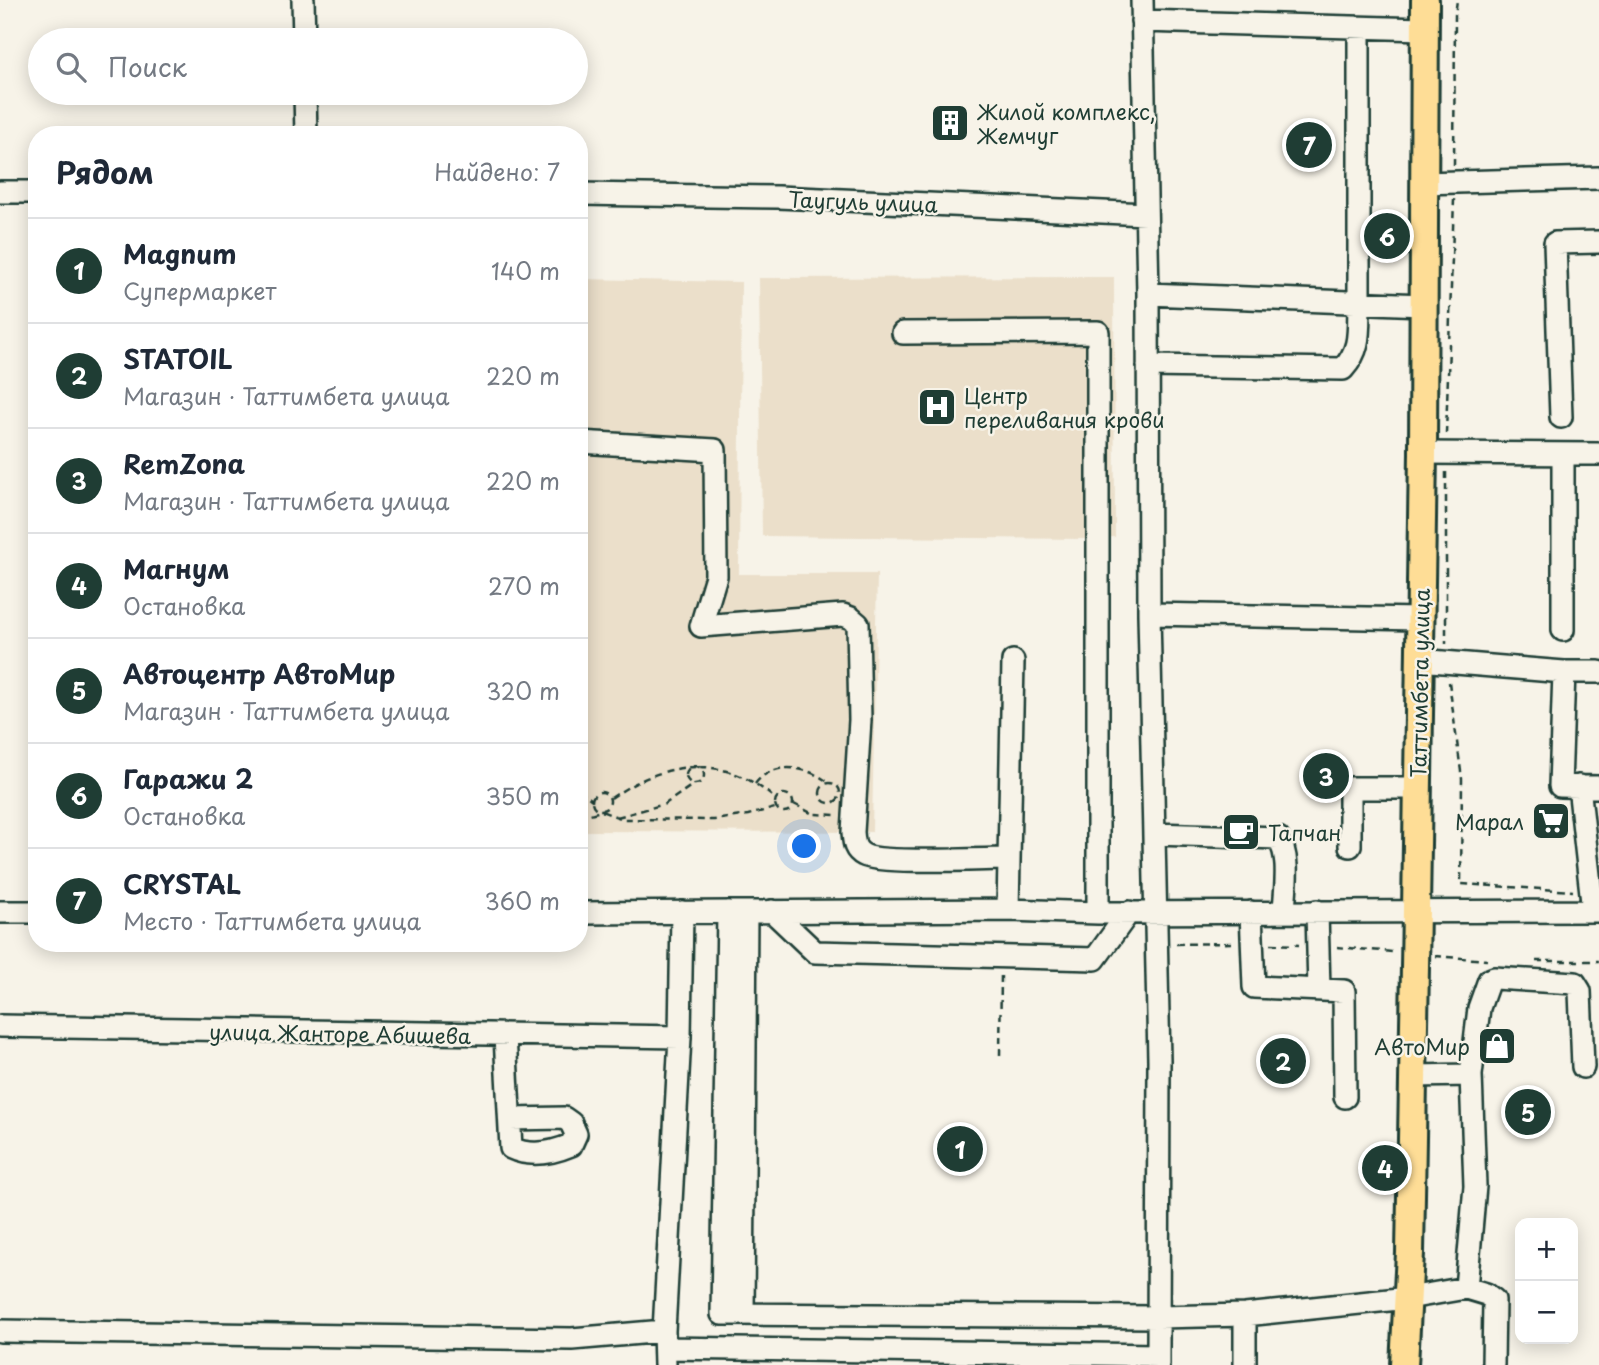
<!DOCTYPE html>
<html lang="ru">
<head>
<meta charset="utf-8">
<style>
  :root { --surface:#fff; --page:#f6f6f7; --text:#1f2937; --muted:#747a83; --line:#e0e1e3; --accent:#1f3d34 }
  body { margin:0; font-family:"Playpen Sans",sans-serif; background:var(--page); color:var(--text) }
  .controls { position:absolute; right:21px; bottom:21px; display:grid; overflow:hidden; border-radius:14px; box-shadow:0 4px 18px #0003 }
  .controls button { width:63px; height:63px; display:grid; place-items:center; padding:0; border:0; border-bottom:2px solid var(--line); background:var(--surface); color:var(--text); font:35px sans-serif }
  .you { position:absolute; left:805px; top:847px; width:24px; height:24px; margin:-18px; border:5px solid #fff; border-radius:50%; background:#1a73e8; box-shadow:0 0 0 10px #1a73e833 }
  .badge { display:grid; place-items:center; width:46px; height:46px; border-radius:50%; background:var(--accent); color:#fff; font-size:23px; font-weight:700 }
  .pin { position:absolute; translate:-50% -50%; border:4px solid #fff; box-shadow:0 2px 7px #0006 }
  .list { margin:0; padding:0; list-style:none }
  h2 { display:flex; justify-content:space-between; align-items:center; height:91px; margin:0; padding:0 28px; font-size:30px }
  h2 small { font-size:23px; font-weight:400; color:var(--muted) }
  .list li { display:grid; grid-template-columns:46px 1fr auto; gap:21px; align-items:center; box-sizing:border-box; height:105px; padding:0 28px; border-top:2px solid var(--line) }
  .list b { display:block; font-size:26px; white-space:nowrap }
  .list p { margin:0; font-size:23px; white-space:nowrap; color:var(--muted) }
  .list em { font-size:23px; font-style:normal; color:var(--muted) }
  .icon { flex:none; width:38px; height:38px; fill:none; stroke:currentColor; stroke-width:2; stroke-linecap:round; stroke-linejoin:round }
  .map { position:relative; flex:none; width:1599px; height:1365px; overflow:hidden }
  .search { position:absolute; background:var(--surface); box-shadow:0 4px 18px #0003; left:28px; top:28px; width:560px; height:77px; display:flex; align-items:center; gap:18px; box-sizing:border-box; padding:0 24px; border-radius:38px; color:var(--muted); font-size:26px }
  .panel { position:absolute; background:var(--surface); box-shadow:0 4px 18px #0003; left:28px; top:126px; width:560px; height:826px; border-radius:28px }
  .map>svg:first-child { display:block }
</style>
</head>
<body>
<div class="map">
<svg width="1599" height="1365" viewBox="0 0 1599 1365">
  <rect width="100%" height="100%" fill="#f7f3e8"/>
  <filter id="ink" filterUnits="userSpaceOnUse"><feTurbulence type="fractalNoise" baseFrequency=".0143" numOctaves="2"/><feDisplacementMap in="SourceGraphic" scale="14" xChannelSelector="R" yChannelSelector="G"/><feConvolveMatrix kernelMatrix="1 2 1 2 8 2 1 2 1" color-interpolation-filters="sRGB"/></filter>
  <g filter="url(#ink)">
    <path fill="#ebdfca" d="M1114,277L1115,537L1084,539L762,536L759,278Z
      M579,279L741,282L739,574H877L872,832L579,831Z"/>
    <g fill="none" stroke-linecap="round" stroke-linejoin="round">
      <defs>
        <path id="minor" d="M303,0L304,40
          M1142,0L1148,294L1149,614L1159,1060L1158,1355
          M1142,21L1424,29
          M305,93L306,135
          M1423,183L1599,178
          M0,192H37
          M579,194L778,197L1146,214
          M1148,294L1423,305
          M903,333L1098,332V913
          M1148,366L1343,369C1362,348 1358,330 1359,303V28
          M1561,417L1555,243L1599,242
          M579,442L715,450L716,576L701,626L843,615L851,618L858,624L860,720L853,832C854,842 854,850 864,855C880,864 984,859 1009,859
          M1423,453L1599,454
          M1563,454V630
          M1149,614L1419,619
          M1419,660L1564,672H1599
          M1564,672L1560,786L1599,787
          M1579,786L1593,911
          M1155,834L1278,838C1291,856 1285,890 1284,911
          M1350,846V788H1418
          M1008,910L1013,661
          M772,911L815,952L1095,959L1129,912
          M1317,911L1319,990
          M0,912H37
          M728,912L722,1314L1158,1317L1245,1315L1408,1298L1466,1288L1486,1294L1494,1300L1493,1365
          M1251,912L1254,987L1344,991L1345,1097
          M579,913L1008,910L1098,913L1599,911
          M0,1026L680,1037
          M505,1036L511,1148C530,1157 552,1153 571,1145L576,1134L571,1123L564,1118L510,1119
          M1413,1076L1471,1075
          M1466,1288L1475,1186L1471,1075L1479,1008L1489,980L1494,978L1575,983L1580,991L1583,1067
          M743,1314L746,912
          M1245,1315V1365
          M0,1331L572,1339L664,1331
          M665,1348L1158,1355V1365
          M665,1365L664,1331L680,1037L682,912"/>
        <path id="major" d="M1404,1365L1410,1253L1416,910L1423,453L1425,0"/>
      </defs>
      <use href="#minor" stroke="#1f3d34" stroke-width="26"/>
      <use href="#major" stroke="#1f3d34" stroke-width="32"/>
      <path stroke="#1f3d34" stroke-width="2.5" stroke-dasharray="7 5" stroke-linecap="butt" d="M1454,165L1455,15L1457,0
        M1446,434L1454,199
        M1446,472V644
        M1449,682L1462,779L1461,884L1573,891
        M686 775a9 9 0 1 1 18 0a9 9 0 1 1-18 0Z
        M820 793a10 10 0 1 1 20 0a10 10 0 1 1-20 0Z
        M755,784C773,760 808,766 829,783
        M579,790L592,800
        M592 801a9 9 0 1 1 18 0a9 9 0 1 1-18 0Z
        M775 803a9 9 0 1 1 18 0a9 9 0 1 1-18 0Z
        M611,798C664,761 724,752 775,799
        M794,804L813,814L837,815
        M579,817L601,811L623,819L714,820L748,815L775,808
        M617,817L665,804L694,784
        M1176,944L1232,943
        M1271,944L1299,945
        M1337,947L1393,952
        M1435,956L1487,960
        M1536,961H1599
        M1000,1055L1001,974"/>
      <use href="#minor" stroke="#f7f3e8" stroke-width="21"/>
      <use href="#major" stroke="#fedd96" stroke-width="26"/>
    </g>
  </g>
  <defs>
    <symbol id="building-square" viewBox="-11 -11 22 22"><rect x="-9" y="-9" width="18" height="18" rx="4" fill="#1f3d34" stroke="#f7f3e8"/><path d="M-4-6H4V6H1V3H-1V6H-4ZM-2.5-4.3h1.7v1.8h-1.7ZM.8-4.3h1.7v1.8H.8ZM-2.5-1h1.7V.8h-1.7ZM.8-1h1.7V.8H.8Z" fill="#fff"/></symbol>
    <symbol id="hospital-square" viewBox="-11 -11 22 22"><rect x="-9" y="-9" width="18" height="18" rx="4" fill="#1f3d34" stroke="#f7f3e8"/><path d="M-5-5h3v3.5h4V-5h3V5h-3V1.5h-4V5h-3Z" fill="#fff"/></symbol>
    <symbol id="supermarket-square" viewBox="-11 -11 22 22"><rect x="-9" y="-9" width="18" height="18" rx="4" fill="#1f3d34" stroke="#f7f3e8"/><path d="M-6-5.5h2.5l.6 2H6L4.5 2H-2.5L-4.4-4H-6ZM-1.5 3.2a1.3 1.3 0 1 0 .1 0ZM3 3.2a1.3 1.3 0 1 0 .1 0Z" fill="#fff"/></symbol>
    <symbol id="cafe-square" viewBox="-11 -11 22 22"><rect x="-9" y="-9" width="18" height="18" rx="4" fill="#1f3d34" stroke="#f7f3e8"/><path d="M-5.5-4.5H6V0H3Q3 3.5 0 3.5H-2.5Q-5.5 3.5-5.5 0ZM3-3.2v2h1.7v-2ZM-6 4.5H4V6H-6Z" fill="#fff"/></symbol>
    <symbol id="shop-square" viewBox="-11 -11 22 22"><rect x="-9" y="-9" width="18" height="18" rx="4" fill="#1f3d34" stroke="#f7f3e8"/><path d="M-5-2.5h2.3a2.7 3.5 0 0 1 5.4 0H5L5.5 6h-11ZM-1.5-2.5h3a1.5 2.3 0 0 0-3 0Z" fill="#fff"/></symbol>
  </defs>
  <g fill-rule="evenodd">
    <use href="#building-square" x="928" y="101" width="44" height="44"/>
    <use href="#hospital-square" x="915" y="385" width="44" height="44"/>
    <use href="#supermarket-square" x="1529" y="799" width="44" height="44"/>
    <use href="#cafe-square" x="1219" y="810" width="44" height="44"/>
    <use href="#shop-square" x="1475" y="1024" width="44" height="44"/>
  </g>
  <g text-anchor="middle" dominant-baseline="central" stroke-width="5" stroke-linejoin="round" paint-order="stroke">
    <g font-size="21" fill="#1f3d34" stroke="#f7f3e8" text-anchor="start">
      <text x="977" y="111">Жилой комплекс,<tspan x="977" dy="24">Жемчуг</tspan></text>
      <text x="964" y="395">Центр<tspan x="964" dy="24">переливания крови</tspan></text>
      <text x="1524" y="821" text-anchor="end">Марал</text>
      <text x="1268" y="832">Тапчан</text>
      <text x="1470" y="1046" text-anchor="end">АвтоМир</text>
    </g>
    <g font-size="21" fill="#1f3d34" stroke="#f7f3e8">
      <text transform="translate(863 201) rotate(2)">Таугуль улица</text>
      <text transform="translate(1419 683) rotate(-89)">Таттимбета улица</text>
      <text transform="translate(340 1033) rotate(1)">улица Жанторе Абишева</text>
    </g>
  </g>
</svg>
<div class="controls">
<button>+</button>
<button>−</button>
</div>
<div class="you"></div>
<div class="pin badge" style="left:960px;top:1149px">1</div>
<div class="pin badge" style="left:1283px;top:1061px">2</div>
<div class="pin badge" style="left:1326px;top:776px">3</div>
<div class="pin badge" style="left:1385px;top:1168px">4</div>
<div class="pin badge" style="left:1528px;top:1112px">5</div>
<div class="pin badge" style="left:1387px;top:236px">6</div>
<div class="pin badge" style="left:1309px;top:145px">7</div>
<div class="search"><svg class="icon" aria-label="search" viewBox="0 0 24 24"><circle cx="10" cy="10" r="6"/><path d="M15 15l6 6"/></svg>Поиск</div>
<section class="panel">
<h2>Рядом<small>Найдено: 7</small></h2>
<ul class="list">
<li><span class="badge">1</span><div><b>Magnum</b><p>Супермаркет</p></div><em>140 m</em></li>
<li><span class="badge">2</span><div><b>STATOIL</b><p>Магазин · Таттимбета улица</p></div><em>220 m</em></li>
<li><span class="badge">3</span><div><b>RemZona</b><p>Магазин · Таттимбета улица</p></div><em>220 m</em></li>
<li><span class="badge">4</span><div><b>Магнум</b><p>Остановка</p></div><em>270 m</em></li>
<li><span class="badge">5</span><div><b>Автоцентр АвтоМир</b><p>Магазин · Таттимбета улица</p></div><em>320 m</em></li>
<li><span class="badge">6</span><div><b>Гаражи 2</b><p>Остановка</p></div><em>350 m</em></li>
<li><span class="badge">7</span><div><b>CRYSTAL</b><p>Место · Таттимбета улица</p></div><em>360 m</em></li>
</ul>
</section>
</div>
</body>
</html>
